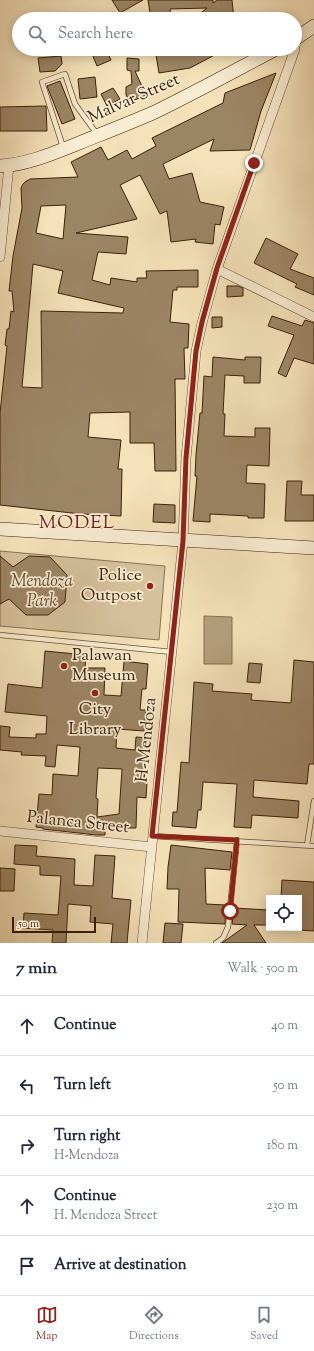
<!DOCTYPE html>
<html lang="en">
<head>
<meta charset="utf-8">
<style>
  :root { --surface:#fff; --page:#f6f6f7; --text:#1f2937; --muted:#747a83; --line:#e0e1e3; --accent:#8f2418 }
  body { margin:0; font-family:"Sorts Mill Goudy",serif; background:var(--page); color:var(--text) }
  .controls { position:absolute; right:12px; bottom:12px; display:grid; overflow:hidden; border-radius:0px; box-shadow:0 2px 10px #0003 }
  .controls button { width:36px; height:36px; display:grid; place-items:center; padding:0; border:0; border-bottom:1px solid var(--line); background:var(--surface); color:var(--text); font:20px sans-serif }
  .scale { position:absolute; left:12px; bottom:10px; width:84px; box-sizing:border-box; padding-left:4px; border:2px solid #3b2109; border-top:0; font-size:11px; line-height:14px; white-space:nowrap; color:#3b2109; -webkit-text-stroke:3px #f8ecd2; paint-order:stroke }
  .stop { position:absolute; width:12px; height:12px; margin:-9px; border:3px solid #8f2418; border-radius:50%; background:#fff }
  .stop.end { background:#8f2418; border-color:#fff; box-shadow:0 1px 4px #0008 }
  .list { margin:0; padding:0; list-style:none }
  h2 { display:flex; justify-content:space-between; align-items:center; height:52px; margin:0; padding:0 16px; font-size:17px }
  h2 small { font-size:13px; font-weight:400; color:var(--muted) }
  .list li { display:grid; grid-template-columns:26px 1fr auto; gap:12px; align-items:center; box-sizing:border-box; height:60px; padding:0 16px; border-top:1px solid var(--line) }
  .list b { display:block; font-size:15px; white-space:nowrap }
  .list p { margin:0; font-size:13px; white-space:nowrap; color:var(--muted) }
  .list em { font-size:13px; font-style:normal; color:var(--muted) }
  .icon { flex:none; width:22px; height:22px; fill:none; stroke:currentColor; stroke-width:2; stroke-linecap:round; stroke-linejoin:round }
  .map { position:relative; flex:none; width:314px; height:943px; overflow:hidden }
  .search { position:absolute; background:var(--surface); box-shadow:0 2px 10px #0003; left:12px; right:12px; top:12px; height:44px; display:flex; align-items:center; gap:10px; box-sizing:border-box; padding:0 14px; border-radius:22px; color:var(--muted); font-size:15px }
  .sheet { height:352px; background:var(--surface) }
  nav { display:flex; justify-content:space-around; align-items:center; box-sizing:border-box; height:56px; border-top:1px solid var(--line); background:var(--surface); font-size:11px; color:var(--muted) }
  nav a { display:grid; justify-items:center; gap:2px }
  nav .on { color:var(--accent) }
  .map>svg:first-child { display:block }
</style>
</head>
<body>
<div class="map">
<svg width="314" height="943" viewBox="0 0 314 943">
  <rect width="100%" height="100%" fill="#f5e2ba"/>
  <filter id="stains"><feTurbulence type="fractalNoise" baseFrequency=".005" numOctaves="4"/><feColorMatrix values="0 0 0 0 .2 0 0 0 0 .09 0 0 0 0 .02 0 0 0 .5 -.17"/></filter>
  <radialGradient id="worn" r=".72"><stop offset=".6" stop-color="#630" stop-opacity="0"/><stop offset="1" stop-color="#630" stop-opacity=".3"/></radialGradient>
  <path fill="#d5c19c" stroke="#887152" d="M0,551L165,566L159,640L0,626Z"/>
  <path fill="#b6a07e" stroke="#856d4f" d="M204,616L232,617V664H204Z"/>
  <path fill="#9c8565" stroke="#3b2109" fill-rule="evenodd" d="M112,0H143L120,13Z
    M148,0H213V3L217,0H232L234,19H193L207,8L170,9L171,19H151Z
    M104,49H106L111,60L97,66L92,54Z
    M155,49H226L190,68L159,73Z
    M61,56L62,64L55,71L40,72L38,58Z
    M127,58L139,59V71H135L146,95L130,102L126,95V87L132,84L131,71L127,70Z
    M276,73L261,111L250,150L210,151L214,139L163,164L169,179L192,173L200,202L224,207L220,225L215,224L213,244L195,242L196,239L171,242L167,211L160,214L140,175L120,185L137,219L76,233L128,237L126,254L98,252L92,280L110,285L111,278L137,282V278H147L146,271L198,270V287H177V290H173L170,322L189,324L188,348H184L185,379H175L176,471H155L154,443H130V412L90,413L88,437L121,440L118,469H122L121,516L81,514L0,505V413L7,346L5,345L7,329H9L11,311L14,312L12,291H9L13,256L22,208L21,188L23,184L25,182L30,179L78,177L71,162L101,147L108,160L127,150L132,159L156,146L152,138L223,103L225,93ZM66,205L63,239L36,233L41,206ZM33,264L63,271L58,293L124,308L123,313L41,311L42,388L22,387Z
    M95,77L97,97L80,99L78,79Z
    M60,81L75,119L62,124L47,86Z
    M113,88L120,99L107,106L101,94Z
    M46,106L47,131H0V107Z
    M266,238L298,254L290,269L314,278V295L295,287L297,284L254,263Z
    M227,286H238L243,288V296L227,297Z
    M272,316L302,326L305,320L314,323V364L294,358L286,377L278,373L294,335L268,326Z
    M212,317H222V327L212,328Z
    M213,357L245,360V357H261L260,383H244V376L225,375L223,414H225L224,436L255,437V428H270L269,466L247,465L246,483L265,484L264,518H248V516L210,514V522L193,521L197,476H195L196,455L200,413H202L204,376L212,377Z
    M287,481H302L301,495H314V521H285Z
    M154,504L175,505V523L153,522Z
    M0,556L13,567L29,556L50,557L67,575L65,602L48,615H26L9,599L0,604Z
    M45,651L86,655L85,668H105L104,695L121,696L124,661L148,664L146,689H142L140,710H146L144,731L117,729L116,748L135,750L136,737L149,738L148,752H146L144,782H147L146,798L137,797L136,828H118L105,829V835H96L43,829V828L36,827L39,794L52,795L53,774L78,776L80,747L57,745L55,767L45,766L46,756L21,755L22,752L0,750V726L10,727L9,737L36,738V734H46L47,716L5,712L8,684L42,688ZM98,768L122,769L119,814L97,817L98,799L96,798Z
    M294,660L314,662V764H309L307,784L254,780L253,797L299,801L298,818L252,815L251,828L234,827L237,784L203,782L201,810H198L196,828L172,826L173,812H177L181,762L189,763L194,682L213,684L212,691L252,694L251,700L291,703Z
    M249,663L262,664L260,683L247,682Z
    M15,845L37,846L36,856L75,859L74,885L93,886L95,855L115,856L112,898L131,900L127,943H111L113,924L90,922L91,906L68,904L66,943H52L53,930L23,928L24,913L58,915L61,876L40,875V866L14,864Z
    M171,845L232,852L230,870L205,868L206,904L225,905V908H226L225,924L178,922L179,889H167L168,867Z
    M0,868L15,869L14,891H0Z
    M282,880L314,882V931L299,930V898H281Z
    M234,908L269,910V925H254L266,943H222L247,925L232,924Z
    M165,923L183,924L181,943H163Z"/>
  <g fill="none" stroke-linecap="round" stroke-linejoin="round">
    <defs>
      <path id="lane" d="M63,147L42,82L65,74L75,104L97,134
        M0,635L172,652
        M153,836L314,846
        M307,845L314,801
        M216,943L223,938L228,927L237,840"/>
      <path id="street" d="M0,257L9,165
        M217,269L314,317
        M0,831L152,847
        M142,943L183,541L186,458L196,351L202,323L217,269L295,49"/>
      <path id="secondary" d="M295,39L314,26
        M0,166C26,165 54,153 79,143C104,133 130,123 155,112C196,92 236,70 276,49
        M0,529L314,548"/>
    </defs>
    <use href="#lane" stroke="#6a5135" stroke-width="6"/>
    <use href="#street" stroke="#6a5135" stroke-width="10"/>
    <use href="#secondary" stroke="#3b2109" stroke-width="14"/>
    <use href="#lane" stroke="#f8ecd2" stroke-width="4.5"/>
    <use href="#street" stroke="#f8ecd2" stroke-width="9"/>
    <use href="#secondary" stroke="#f8ecd2" stroke-width="13"/>
  </g>
  <g fill="none" stroke-linecap="round" stroke-linejoin="round">
    <path stroke="#8f2418" stroke-width="5" d="M230,911L237,840L152,836L183,541L186,458L196,351L202,322L217,268L254,163"/>
  </g>
  <g fill="#8f2418" stroke="#f8ecd2" stroke-width="1.5">
    <circle cx="150" cy="586" r="4"/>
    <circle cx="64" cy="666" r="4"/>
    <circle cx="95" cy="693" r="4"/>
  </g>
  <g text-anchor="middle" dominant-baseline="central" stroke-width="3.5" stroke-linejoin="round" paint-order="stroke">
    <g font-size="17" fill="#3b2109" stroke="#f8ecd2">
      <text transform="translate(134 99) rotate(-24)">Malvar Street</text>
      <text transform="translate(147 740) rotate(-84)">H-Mendoza</text>
      <text transform="translate(78 823) rotate(6)">Palanca Street</text>
    </g>
    <g font-size="17" fill="#3b2109" stroke="#f8ecd2" text-anchor="end">
      <text x="142" y="576">Police<tspan x="142" dy="20">Outpost</tspan></text>
      <text x="72" y="656" text-anchor="start">Palawan<tspan x="72" dy="20">Museum</tspan></text>
      <text x="95" y="710" text-anchor="middle">City<tspan x="95" dy="20">Library</tspan></text>
    </g>
    <g font-size="17" font-style="italic" fill="#62492e" stroke="#f8ecd2">
      <text x="42" y="582">Mendoza<tspan x="42" dy="20">Park</tspan></text>
    </g>
    <g font-size="19" letter-spacing="1" fill="#7a1f14" stroke="#f8ecd2">
      <text x="77" y="523">MODEL</text>
    </g>
  </g>
  <rect width="100%" height="100%" filter="url(#stains)"/>
  <rect width="100%" height="100%" fill="url(#worn)"/>
</svg>
<div class="controls">
<button><svg class="icon" aria-label="locate" viewBox="0 0 24 24"><circle cx="12" cy="12" r="6"/><path d="M12 2v4M12 18v4M2 12h4M18 12h4"/></svg></button>
</div>
<div class="scale">50 m</div>
<div class="stop" style="left:230px;top:911px"></div>
<div class="stop end" style="left:254px;top:163px"></div>
<div class="search"><svg class="icon" aria-label="search" viewBox="0 0 24 24"><circle cx="10" cy="10" r="6"/><path d="M15 15l6 6"/></svg>Search here</div>
</div>
<section class="sheet">
<h2>7 min<small>Walk · 500 m</small></h2>
<ul class="list">
<li><svg class="icon" aria-label="ahead" viewBox="0 0 24 24"><path d="M12 20V5M6 11l6-6 6 6"/></svg><div><b>Continue</b></div><em>40 m</em></li>
<li><svg class="icon" aria-label="left" viewBox="0 0 24 24"><path d="M17 20v-9H6M10 6l-5 5 5 5"/></svg><div><b>Turn left</b></div><em>50 m</em></li>
<li><svg class="icon" aria-label="right" viewBox="0 0 24 24"><path d="M7 20v-9h11M14 6l5 5-5 5"/></svg><div><b>Turn right</b><p>H-Mendoza</p></div><em>180 m</em></li>
<li><svg class="icon" aria-label="ahead" viewBox="0 0 24 24"><path d="M12 20V5M6 11l6-6 6 6"/></svg><div><b>Continue</b><p>H. Mendoza Street</p></div><em>230 m</em></li>
<li><svg class="icon" aria-label="arrive" viewBox="0 0 24 24"><path d="M6 21V4h12l-3 4 3 4H6"/></svg><div><b>Arrive at destination</b></div></li>
</ul>
</section>
<nav>
<a class="on"><svg class="icon" aria-label="map" viewBox="0 0 24 24"><path d="M3 6l6-2 6 2 6-2v14l-6 2-6-2-6 2zM9 4v14M15 6v14"/></svg>Map</a>
<a><svg class="icon" aria-label="directions" viewBox="0 0 24 24"><path d="M12 3l9 9-9 9-9-9zM9 14v-3h6M13 9l2 2-2 2"/></svg>Directions</a>
<a><svg class="icon" aria-label="saved" viewBox="0 0 24 24"><path d="M7 4h10v16l-5-4-5 4z"/></svg>Saved</a>
</nav>
</body>
</html>
